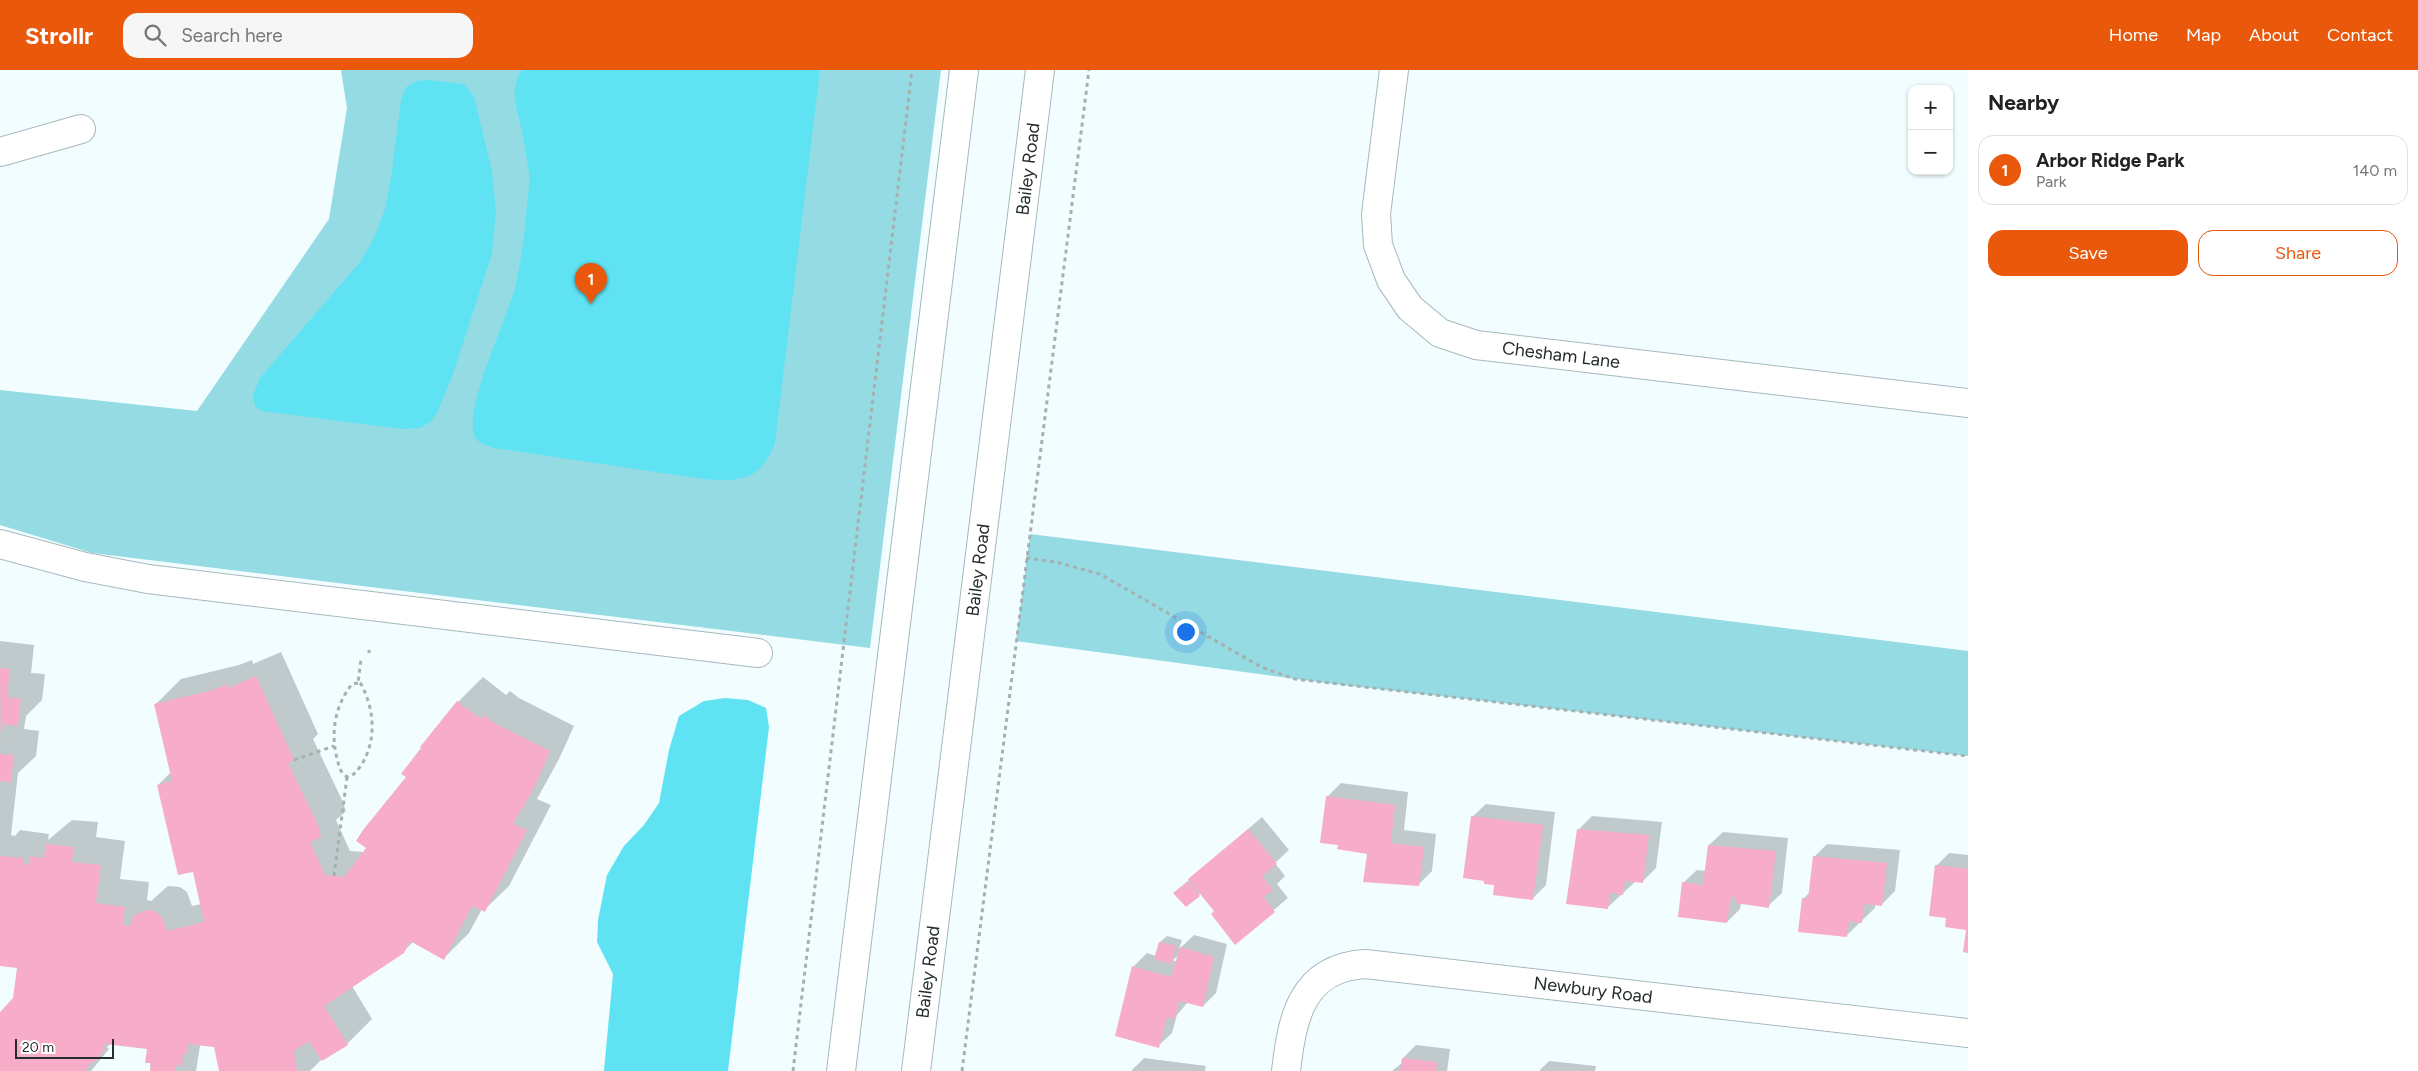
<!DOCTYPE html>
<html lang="en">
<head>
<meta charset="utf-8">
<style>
  :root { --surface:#fff; --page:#f6f6f6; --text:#222; --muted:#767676; --line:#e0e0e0; --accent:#ea580c }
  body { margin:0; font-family:Figtree,sans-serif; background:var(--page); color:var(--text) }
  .controls { position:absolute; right:15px; top:15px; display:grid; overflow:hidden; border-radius:10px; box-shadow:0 1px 4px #0004 }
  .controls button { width:45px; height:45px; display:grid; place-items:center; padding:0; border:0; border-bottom:1px solid var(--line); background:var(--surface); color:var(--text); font:25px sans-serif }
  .scale { position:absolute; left:15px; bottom:12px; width:99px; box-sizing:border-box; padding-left:5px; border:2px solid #252c2d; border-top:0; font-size:14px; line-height:18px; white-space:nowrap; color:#252c2d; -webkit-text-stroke:4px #fff; paint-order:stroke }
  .you { position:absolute; left:1185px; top:561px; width:18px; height:18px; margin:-12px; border:4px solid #fff; border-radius:50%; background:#1a73e8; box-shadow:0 0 0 8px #1a73e833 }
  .badge { display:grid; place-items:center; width:32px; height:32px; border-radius:50%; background:var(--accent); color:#fff; font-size:16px; font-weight:700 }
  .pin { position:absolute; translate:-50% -41px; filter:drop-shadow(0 1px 2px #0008) }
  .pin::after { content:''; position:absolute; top:26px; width:18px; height:15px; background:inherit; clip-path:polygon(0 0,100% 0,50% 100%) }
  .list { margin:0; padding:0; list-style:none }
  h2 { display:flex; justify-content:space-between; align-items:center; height:65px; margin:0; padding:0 20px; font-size:21px }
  h2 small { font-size:16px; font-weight:400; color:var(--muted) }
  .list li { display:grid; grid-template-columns:32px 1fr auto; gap:15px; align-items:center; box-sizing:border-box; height:70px; margin:0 10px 10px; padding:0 10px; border:1px solid var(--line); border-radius:15px }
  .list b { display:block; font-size:19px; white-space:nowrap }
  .list p { margin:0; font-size:16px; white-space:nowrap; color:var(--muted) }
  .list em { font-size:16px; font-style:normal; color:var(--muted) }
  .actions { display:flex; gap:10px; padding:15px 20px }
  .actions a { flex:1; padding:11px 0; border:1px solid var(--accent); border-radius:15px; text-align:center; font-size:18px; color:var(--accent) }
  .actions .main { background:var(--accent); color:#fff }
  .icon { flex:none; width:28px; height:28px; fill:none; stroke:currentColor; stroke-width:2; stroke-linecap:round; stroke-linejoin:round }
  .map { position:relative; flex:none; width:1968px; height:1001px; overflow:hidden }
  header { display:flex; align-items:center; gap:30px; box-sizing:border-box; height:70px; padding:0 25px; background:var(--accent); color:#fff }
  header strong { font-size:24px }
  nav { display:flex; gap:28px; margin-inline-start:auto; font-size:18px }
  .search { width:350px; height:45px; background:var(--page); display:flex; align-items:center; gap:12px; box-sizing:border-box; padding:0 18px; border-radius:15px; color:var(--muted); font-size:19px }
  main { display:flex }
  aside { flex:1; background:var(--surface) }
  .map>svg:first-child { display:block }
</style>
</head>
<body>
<header>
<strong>Strollr</strong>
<div class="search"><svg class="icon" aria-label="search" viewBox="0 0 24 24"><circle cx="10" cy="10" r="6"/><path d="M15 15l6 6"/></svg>Search here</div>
<nav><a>Home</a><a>Map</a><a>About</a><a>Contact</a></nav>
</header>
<main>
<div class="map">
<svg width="1968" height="1001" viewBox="0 0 1968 1001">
  <rect width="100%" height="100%" fill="#f1fdff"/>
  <path fill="#95dbe3" d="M341,0H941L870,578L92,483L0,455V320L197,341L329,149L347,38Z
    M1030,464L1968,581V686L1325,613L1016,571Z"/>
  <path fill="#5fe3f2" d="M522,0H820L775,373C761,411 739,412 703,409L494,378C487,375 478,374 475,367C462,338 509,247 516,213C522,187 525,161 527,134C528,124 530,113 529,104C527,90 525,75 522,62C518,41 508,20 522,0Z
    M428,10L464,14L474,26L492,102L496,141L492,184L452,307L437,343L430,352L420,358L402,359L262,341L255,336L253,325L260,308L360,192L374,168L385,139L391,108L401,30L405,18L416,11Z
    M725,628L748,630L766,638L769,657L728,1001H604L613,904L597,872L598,850L607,805L624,776L644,755L659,733L669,680L679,646L704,631Z"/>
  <path fill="#0003" fill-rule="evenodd" d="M0,571L34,575L31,603L45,604L42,630L26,646L24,659L39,661L36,686L18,703L11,765L15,766L20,760L49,764L48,770L72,750L98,752L96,767L125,771L120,809L149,812L147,830L151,831L168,816L180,817L187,822L192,836L201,834L194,800L158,715L171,702L156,634L181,609L239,595L252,590L253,594L281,582L318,664L313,669L342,730L346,741L336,750L350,781L364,782L408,707L423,678L421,677L458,632L483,607L506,625L510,621L519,628L574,656L559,689L537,729L551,735L509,816L484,840L482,839L469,863L444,888L413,872L403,882L352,916L372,949L347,974L322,989L310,1001H221L215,975L202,974L200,976L196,1001H151L148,978L110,974L107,977L109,979L91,1001H0V944L15,927L18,897L0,895Z
    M1341,713L1408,722L1404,760L1436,764L1432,801L1418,815L1368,783L1339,774L1327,727Z
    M1486,734L1555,742L1546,815L1533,828L1496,814L1472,747Z
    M1592,746L1662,752L1656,798L1643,811H1636L1607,838L1578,760Z
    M1262,747L1289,780L1275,793L1285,806L1277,814L1288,828L1235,873L1216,841L1201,823L1186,836L1181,817Z
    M1723,762L1788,768L1782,823L1768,836L1741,833L1740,839L1727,852L1683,813L1697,800L1706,801L1709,775Z
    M1827,774L1900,780L1895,821L1882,834H1875V838L1846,866L1803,829L1810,822L1814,787Z
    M1949,783L1968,785V881L1967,859L1947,847L1936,796Z
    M1194,865L1227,874L1216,923L1203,936L1188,932L1177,945L1172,963L1158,976L1133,897L1147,883L1156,886L1160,872L1167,866L1182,870L1179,879ZM1179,885L1177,892L1173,890Z
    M1416,975L1450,979L1447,1001H1392L1402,993L1403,988Z
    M1144,988L1206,996L1205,1001H1131Z
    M1549,991L1596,996L1595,1001H1539Z"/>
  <path fill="#f7acc7" d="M0,598L10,599L7,627L21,629L18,656L3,654L1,673Z
    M256,606L294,690L288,693L318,755L321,767L310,772L325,805L344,807L366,778L356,771L363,760L406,707L401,704L421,678L420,677L457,631L481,649L484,645L494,653L550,681L535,716L513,754L527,760L485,842L472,836L444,890L410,871L404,883L324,936L348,975L322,991L309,971L294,981L297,1001H219L214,977L188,974L187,984H183L182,996L176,995L175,1001H150L151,993H145L147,979L105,974L103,976L105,978L94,993L92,991L85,1001H0V942L13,928L17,898L0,896V786L24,788V794L30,795V786L44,788L46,774L74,777L72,792L101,795L96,833L125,837L123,855L130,856L133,846L146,840L155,841L162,847L167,861L204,852L193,802L178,805L157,715L172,711L154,634L213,620L227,614L228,618Z
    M0,684L14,685L11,712L0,711Z
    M1326,726L1395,735L1391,773L1424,777L1419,816L1363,812L1367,784L1337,779L1338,775L1320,773Z
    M1471,746L1543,755L1533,830L1493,825L1494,815L1484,814V811L1463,808Z
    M1248,759L1277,794L1262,806L1273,820L1264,827L1275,842L1235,875L1211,844L1214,841L1188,809Z
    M1577,759L1649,765L1643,813L1625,811L1623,825L1610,823L1608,839L1566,834Z
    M1708,775L1776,781L1769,838L1735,833L1736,827H1731L1727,853L1678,847L1682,812L1703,815Z
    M1813,786L1887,793L1882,836L1864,834L1862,853L1849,851L1847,867L1798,862L1802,828L1808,829Z
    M1935,795L1968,799V883L1963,882L1966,860L1945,857L1946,848L1929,846Z
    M1188,811L1200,826L1186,837L1173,823Z
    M1159,872L1176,876L1171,894L1154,889Z
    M1180,877L1214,887L1203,937L1179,931L1175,949L1167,947L1159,978L1115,966L1132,896L1171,907Z
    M1402,988L1437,992L1436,1001H1400Z"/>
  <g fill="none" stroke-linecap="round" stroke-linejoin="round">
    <defs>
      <path id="minor" d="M1394,0L1376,144L1378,175L1391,210L1410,238L1440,263L1476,275L1968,333
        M0,82L81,59
        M0,474L85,497L148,509L758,583
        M1286,1001C1292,949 1301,898 1365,894L1968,963"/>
      <path id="major" d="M841,1001L964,0
        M916,1001L1040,0"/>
    </defs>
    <use href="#minor" stroke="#a7b9bc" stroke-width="30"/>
    <use href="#major" stroke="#a7b9bc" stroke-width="30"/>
    <path stroke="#a6b0b1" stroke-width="3" stroke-dasharray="4 4" stroke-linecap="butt" d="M1026,488L1056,492L1100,504L1261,597L1295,609L1968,686
      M369,583V580
      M358,613L352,614C334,637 330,665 338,692C339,698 342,705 348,707C354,705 356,702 360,697C377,672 375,640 361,614L358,613L361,589
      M294,690L334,676
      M334,806L347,707
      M793,1001L912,0
      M962,1001L1089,0"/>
    <use href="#minor" stroke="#fff" stroke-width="28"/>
    <use href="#major" stroke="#fff" stroke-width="28"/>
  </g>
  <g text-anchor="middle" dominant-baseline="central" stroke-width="4" stroke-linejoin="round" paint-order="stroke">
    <g font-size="18" fill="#252c2d" stroke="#fff">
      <text transform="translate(1028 99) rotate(-83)">Bailey Road</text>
      <text transform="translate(1561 285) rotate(7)">Chesham Lane</text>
      <text transform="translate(978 500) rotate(-83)">Bailey Road</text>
      <text transform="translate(928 902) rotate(-83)">Bailey Road</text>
      <text transform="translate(1593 920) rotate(7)">Newbury Road</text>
    </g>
  </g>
</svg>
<div class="controls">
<button>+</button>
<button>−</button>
</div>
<div class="scale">20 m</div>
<div class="you"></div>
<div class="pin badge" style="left:591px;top:234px">1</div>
</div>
<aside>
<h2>Nearby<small></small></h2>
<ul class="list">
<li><span class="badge">1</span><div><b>Arbor Ridge Park</b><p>Park</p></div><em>140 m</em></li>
</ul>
<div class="actions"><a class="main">Save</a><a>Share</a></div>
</aside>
</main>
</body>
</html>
